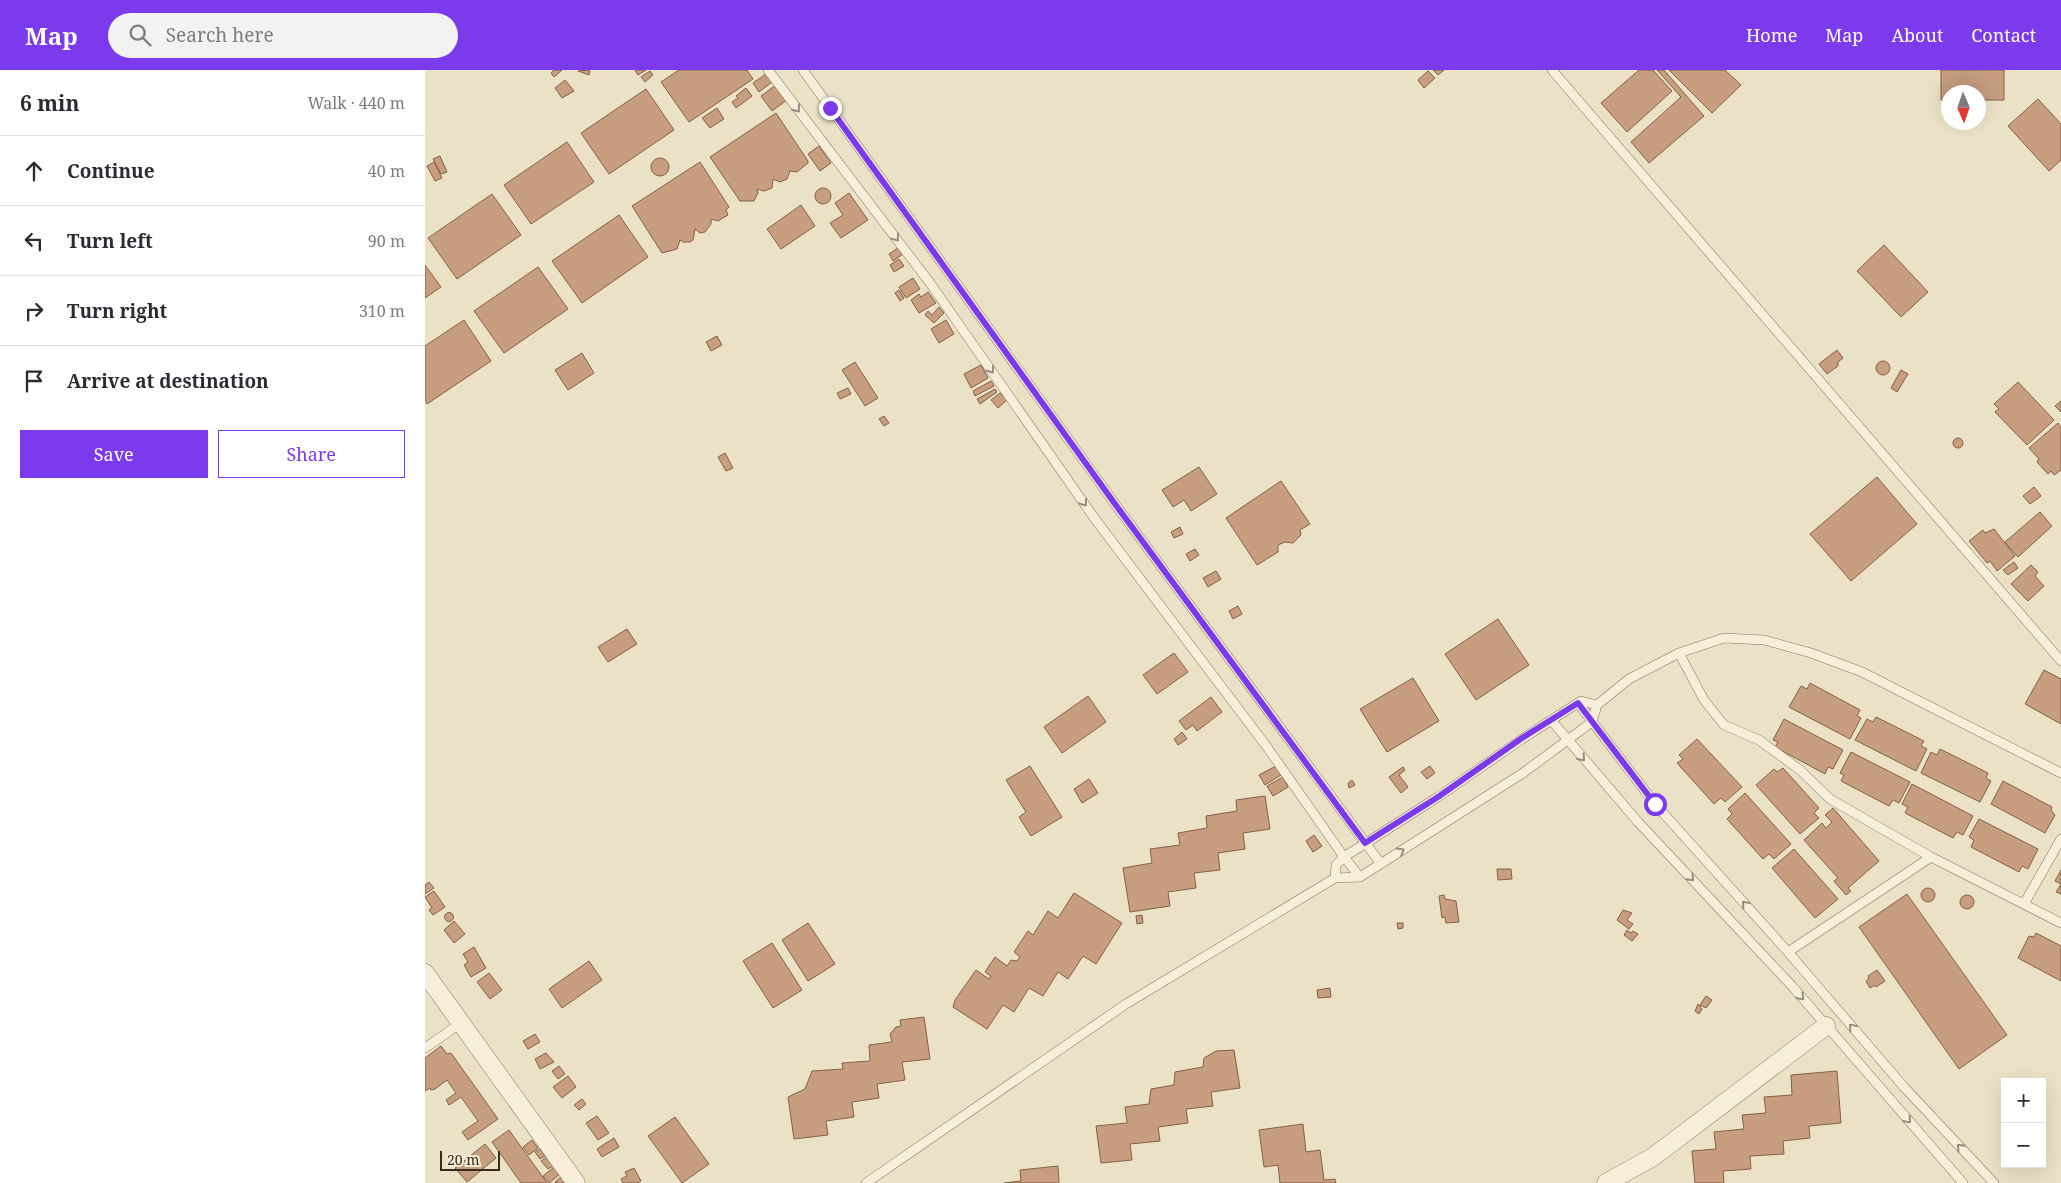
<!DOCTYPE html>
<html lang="en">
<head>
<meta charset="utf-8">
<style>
  :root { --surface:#fff; --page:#f2f2f3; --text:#2b2b33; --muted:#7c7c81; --line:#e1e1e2; --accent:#7c3aed }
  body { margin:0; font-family:"Noto Serif",serif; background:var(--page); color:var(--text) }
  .controls { position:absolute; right:15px; bottom:15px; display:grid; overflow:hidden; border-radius:0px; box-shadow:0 5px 20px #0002 }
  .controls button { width:45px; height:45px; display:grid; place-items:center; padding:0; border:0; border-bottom:1px solid var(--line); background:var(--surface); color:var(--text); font:25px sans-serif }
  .compass { position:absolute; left:1516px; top:15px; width:45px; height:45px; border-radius:50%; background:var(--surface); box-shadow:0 5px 20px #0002; rotate:178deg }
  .scale { position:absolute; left:15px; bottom:12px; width:60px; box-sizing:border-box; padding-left:5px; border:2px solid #372c20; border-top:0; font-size:14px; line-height:18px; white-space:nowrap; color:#372c20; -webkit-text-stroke:4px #f3ebd6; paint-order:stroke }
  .stop { position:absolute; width:15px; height:15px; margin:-11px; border:4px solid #7c3aed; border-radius:50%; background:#fff }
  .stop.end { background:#7c3aed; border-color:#fff; box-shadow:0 1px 5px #0008 }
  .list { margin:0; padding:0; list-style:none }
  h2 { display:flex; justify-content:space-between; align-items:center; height:65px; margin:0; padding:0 20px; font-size:21px }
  h2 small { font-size:16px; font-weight:400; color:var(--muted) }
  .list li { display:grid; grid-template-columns:32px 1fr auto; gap:15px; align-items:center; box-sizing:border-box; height:70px; padding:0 20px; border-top:1px solid var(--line) }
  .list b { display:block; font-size:19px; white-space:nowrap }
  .list em { font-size:16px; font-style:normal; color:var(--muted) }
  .actions { display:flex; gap:10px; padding:15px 20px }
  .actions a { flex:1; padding:11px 0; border:1px solid var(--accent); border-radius:0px; text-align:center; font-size:18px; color:var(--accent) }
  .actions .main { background:var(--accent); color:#fff }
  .icon { flex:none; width:28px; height:28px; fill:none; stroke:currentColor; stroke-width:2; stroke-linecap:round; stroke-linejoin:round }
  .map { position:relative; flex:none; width:1636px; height:1113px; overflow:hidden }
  header { display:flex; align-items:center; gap:30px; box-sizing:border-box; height:70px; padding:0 25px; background:var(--accent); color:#fff }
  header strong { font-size:24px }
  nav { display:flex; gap:28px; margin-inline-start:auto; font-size:18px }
  .search { width:350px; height:45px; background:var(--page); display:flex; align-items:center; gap:12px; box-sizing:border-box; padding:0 18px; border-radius:28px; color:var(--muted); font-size:19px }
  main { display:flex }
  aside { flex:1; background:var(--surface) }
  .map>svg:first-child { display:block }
</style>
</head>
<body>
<header>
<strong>Map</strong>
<div class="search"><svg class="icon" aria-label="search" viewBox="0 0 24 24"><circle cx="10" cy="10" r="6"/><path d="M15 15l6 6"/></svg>Search here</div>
<nav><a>Home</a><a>Map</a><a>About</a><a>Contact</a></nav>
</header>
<main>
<aside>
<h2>6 min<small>Walk · 440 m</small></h2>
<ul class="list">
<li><svg class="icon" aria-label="ahead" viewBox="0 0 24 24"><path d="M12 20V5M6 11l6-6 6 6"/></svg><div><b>Continue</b></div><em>40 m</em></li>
<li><svg class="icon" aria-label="left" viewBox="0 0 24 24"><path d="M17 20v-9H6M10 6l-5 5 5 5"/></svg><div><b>Turn left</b></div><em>90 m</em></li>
<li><svg class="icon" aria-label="right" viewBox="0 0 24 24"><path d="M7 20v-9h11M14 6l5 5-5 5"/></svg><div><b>Turn right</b></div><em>310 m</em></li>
<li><svg class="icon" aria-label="arrive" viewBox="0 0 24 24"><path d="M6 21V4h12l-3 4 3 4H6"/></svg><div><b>Arrive at destination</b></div></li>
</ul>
<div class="actions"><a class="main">Save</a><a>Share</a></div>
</aside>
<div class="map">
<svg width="1636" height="1113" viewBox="0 0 1636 1113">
  <rect width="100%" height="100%" fill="#ebe1c7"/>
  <path fill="#c79e80" stroke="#845f45" d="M129,0H137L129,7L126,3Z
    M163,0L165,1L164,5L153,1Z
    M210,0H221L213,5Z
    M254,0H322L328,9L264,52L236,12Z
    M1008,0H1019L1013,5Z
    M1214,0H1228L1247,21L1202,62L1176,33Z
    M1232,0H1239L1279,46L1224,93L1206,72L1256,27Z
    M1244,0H1300L1316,15L1287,43Z
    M1516,0H1579V30H1554V22H1524V30H1516Z
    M225,1L228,5L220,12L216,7Z
    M1003,1L1010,8L999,18L993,10Z
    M341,4L347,12L334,22L328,13Z
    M140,10L149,21L137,28L130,18Z
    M351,15L362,30L347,41L336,26Z
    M321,18L327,26L311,38L307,32L313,28L311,26Z
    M221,19L249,60L184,104L156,63Z
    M1613,29L1636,54V90L1624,101L1583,56Z
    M292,38L299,49L285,58L277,48Z
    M351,43L383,91V93L372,102L365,101L362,109L355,112L348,109L347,118L339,121L332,119L333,123L329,131H315L285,87Z
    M142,72L169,112L106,154L79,115Z
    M394,76L406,93L395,101L383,84Z
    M15,86L22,102L16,104L8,89Z
    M226 97a9 9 0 1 1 18 0a9 9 0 1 1-18 0Z
    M9,92L17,108L10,111L2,96Z
    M275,92L304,137L301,140L303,145L293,151L286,149V154L280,162L275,163L270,159L268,170L265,172H258L255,170L252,179L237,183L207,136Z
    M390 126a8 8 0 1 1 16 0a8 8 0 1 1-16 0Z
    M424,123L443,150L416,168L405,153L418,145L410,133Z
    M67,124L96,165L32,209L3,168Z
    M376,135L390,156L356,179L342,159Z
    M194,145L223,187L157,233L127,191Z
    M1459,175L1503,222L1476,247L1432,201Z
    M473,178L478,184L468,191L464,184Z
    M474,189L479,196L469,202L465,195Z
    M0,195L16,217L0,228Z
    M113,197L143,239L79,283L49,241Z
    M488,208L495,219L481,228L474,217Z
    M474,220L479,228L475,231L470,223Z
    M503,222L511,233L494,243L486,230L494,224L496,227Z
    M514,237L519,243L509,253L500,245L503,241L507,245Z
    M39,250L66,291L2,334L0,331V276Z
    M521,250L529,264L514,273L506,259Z
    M292,266L297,275L286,281L281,272Z
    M1412,280L1418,288L1413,292V296L1402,304L1394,294Z
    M157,283L169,303L143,320L130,300Z
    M1451 298a7 7 0 1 1 14 0a7 7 0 1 1-14 0Z
    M430,292L453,328L440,336L417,300Z
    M556,295L563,308L546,318L539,304Z
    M1476,300L1483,304L1472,322L1466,318Z
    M566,311L569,316L550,326L548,321Z
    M1593,312L1629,350L1602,375L1570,342L1574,339L1569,334Z
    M423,318L426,324L415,329L412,323Z
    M570,319L572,322L555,334L552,329Z
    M575,323L582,330L573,338L566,330Z
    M1636,331V342L1630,336Z
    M459,346L464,353L459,356L454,349Z
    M1633,353L1636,357V400L1629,405L1626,401L1623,404L1612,392L1614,389L1604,378Z
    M1528 373a5 5 0 1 1 10 0a5 5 0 1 1-10 0Z
    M300,383L308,398L301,401L293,387Z
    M774,397L792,424L766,441L759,430L748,437L737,420Z
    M1452,407L1492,454L1426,511L1385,464Z
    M856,411L885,454L875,460L876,465L868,473L860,472L853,475V482L832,495L801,448Z
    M1609,417L1616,426L1605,434L1598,426Z
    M1615,442L1627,456L1593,487L1580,472Z
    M755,457L758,464L749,468L746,462Z
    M1569,459L1590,486L1572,501L1565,491L1562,493L1544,471L1558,460L1560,463Z
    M770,479L774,485L765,491L761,484Z
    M1589,492L1593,498L1583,505L1578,500Z
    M1606,495L1613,502L1610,506L1619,516L1603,531L1586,514Z
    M791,501L796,509L783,517L778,508Z
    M813,536L817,544L808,549L804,541Z
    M1073,549L1104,595L1051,630L1020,584Z
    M202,559L212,574L183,592L173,577Z
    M749,583L763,602L732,624L718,605Z
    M1619,600L1636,609V654L1600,634Z
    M988,608L1014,651L962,682L935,639Z
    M1385,613L1435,640L1432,646L1436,648L1425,669L1364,637L1376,616L1382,619Z
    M663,626L681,652L637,683L619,657Z
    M786,627L797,642L772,661L768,655L761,660L754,651Z
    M1451,647L1499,671L1496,676L1502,679L1491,701L1430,670L1442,649L1448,652Z
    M1359,649L1418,680L1408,699L1403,697L1400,704L1350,677L1353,672L1348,670Z
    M757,662L762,669L753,675L749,669Z
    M1272,669L1317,717L1300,732L1296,728L1289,734L1252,693L1258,689L1254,685Z
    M1515,679L1563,703L1561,708L1566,711L1555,732L1496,703L1506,682L1512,685Z
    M1426,682L1485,712L1474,733L1468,730L1464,736L1416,711L1419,705L1415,703Z
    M605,696L637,747L606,766L594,747L601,742L581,710Z
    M851,696L856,705L840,715L834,705Z
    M1005,696L1010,703L1002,709L996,702Z
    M978,697L980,700L974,705L983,717L976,723L964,707Z
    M1358,698L1394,738L1389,743L1394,748L1375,764L1331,715L1349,699L1352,702Z
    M858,707L863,717L848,726L842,716Z
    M664,709L673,723L657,733L649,719Z
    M927,710L930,715L924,718L923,713Z
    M1578,711L1627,737L1626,740L1630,745L1620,763L1566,734Z
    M1487,714L1548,746L1538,765L1532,762L1528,768L1480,743L1483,737L1477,734Z
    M1320,723L1366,774L1349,789L1344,784L1338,789L1302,749L1307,744L1303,739Z
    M840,726L845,759L818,763L820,779L793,783L795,800L769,803L771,818L743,822L745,836L705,842L698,798L727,793L725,779L755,775L753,763L782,758L781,746L812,741L811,730Z
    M1408,738L1454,791L1423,818L1426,821L1421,825L1409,811L1413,808L1379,770L1397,753L1401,758L1407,752L1400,745Z
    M1554,749L1613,779L1603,799L1597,796L1594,802L1546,777L1549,770L1544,767Z
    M889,765L897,776L888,782L881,771Z
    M1369,779L1413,829L1390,848L1347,798Z
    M1072,799H1086L1087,809L1073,810Z
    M1636,800V824L1631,822L1636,814L1630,811Z
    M4,812L9,818L0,824V815Z
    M1496 825a7 7 0 1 1 14 0a7 7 0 1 1-14 0Z
    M9,821L20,837L8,845L4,840L7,838L0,827Z
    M649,823L697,853L671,894L658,886L643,909L633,902L618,926L604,918L589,942L578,935L562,959L528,937L530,930L551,900L564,909L566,906L560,902L570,887L582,896L586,890L592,891L595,887L589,882L603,861L608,865L623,841L633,848Z
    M1482,824L1582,965L1534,999L1434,857Z
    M1019,825L1020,829L1031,831L1034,852L1021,853L1020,847L1017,848L1014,826Z
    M1535 832a7 7 0 1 1 14 0a7 7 0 1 1-14 0Z
    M1198,840L1207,843L1202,850L1208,854L1204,859L1192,850Z
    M19.5 847a4.5 4.5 0 1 1 9 0a4.5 4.5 0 1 1-9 0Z
    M717,845L718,853L712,854L711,846Z
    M29,851L40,864L29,873L19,860Z
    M383,853L410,894L383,911L357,870Z
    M972,853H978V858L973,859Z
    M1202,860L1206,863L1208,861L1213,864L1207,871L1199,865Z
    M1611,863L1636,876V911L1593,888L1604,866L1609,867Z
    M347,873L377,920L348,938L318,891Z
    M49,877L61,898L46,907L39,895L43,892L38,884Z
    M164,891L177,910L137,938L124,919Z
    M1452,900L1460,911L1451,917L1450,915L1445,918L1441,911L1444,908L1443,906Z
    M64,903L77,920L65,929L52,912Z
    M905,918L906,927L893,928L892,920Z
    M1281,926L1287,930L1281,938L1275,935Z
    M1273,934L1277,939L1274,944L1270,941Z
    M499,947L505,989L477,992L480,1010L452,1014L454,1028L427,1032L429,1047L401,1051L403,1065L369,1069L363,1027L380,1019L387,1001L418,999L417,993L445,991L444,975L467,972L465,964L471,957L476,956L475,950Z
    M110,964L115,972L103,979L98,971Z
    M16,976L22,984L26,983L73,1049L43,1070L37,1062L53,1051L36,1027L24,1035L21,1030L31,1023L22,1010L10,1019L6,1020L5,1018L0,1021V988Z
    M809,980L815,1018L786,1022L788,1036L761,1039L763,1053L733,1057L735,1071L705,1074L707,1090L676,1093L671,1056L702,1053L700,1037L724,1034L726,1019L749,1015L750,1002L778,997L779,988L791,981Z
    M121,983L129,992L115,999L110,989Z
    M134,996L140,1004L133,1009L127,1001Z
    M1412,1001L1416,1053L1384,1056L1385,1068L1358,1071L1359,1084L1325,1086L1326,1099L1298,1101L1299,1113H1270L1267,1081L1291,1079L1289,1062L1319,1059L1317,1045L1341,1043L1339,1027L1367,1025L1366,1005Z
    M143,1006L151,1017L137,1028L128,1017Z
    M157,1029L161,1034L154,1040L149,1035Z
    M172,1046L184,1063L173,1070L161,1053Z
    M250,1047L284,1094L257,1113L223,1066Z
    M878,1054L881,1082L895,1080L899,1110L910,1109L911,1113H855L853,1095L839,1097L834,1060Z
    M84,1060L122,1113H96L67,1072Z
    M189,1068L194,1077L177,1087L172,1079Z
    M107,1070L113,1078L104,1085L98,1077Z
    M60,1074L71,1088L42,1112L30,1098Z
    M115,1079L120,1086L115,1089L110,1082Z
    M122,1087L128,1096L123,1099L116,1091Z
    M633,1096L634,1113H579L596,1111L595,1100Z
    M129,1097L135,1104L124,1113L118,1106Z
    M209,1098L216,1111L213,1113H198L196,1109L202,1106L200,1102Z
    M136,1107L141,1113H131L130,1112Z"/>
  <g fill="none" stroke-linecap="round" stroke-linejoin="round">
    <defs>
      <path id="service" d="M343,0L505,213L670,449L842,677L919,787L935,807
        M378,0L690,434L956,794
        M1127,0L1636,591
        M1254,583L1279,630L1299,655L1334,670L1375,700L1405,729L1506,787L1636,853
        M1153,633L1230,734L1363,882L1479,1017L1569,1113
        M1126,650L1213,752L1367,916L1538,1113
        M910,808L911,795L919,787L1013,727L1097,669L1156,631L1172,635
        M1599,834L1636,769
        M1363,882L1506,787
        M0,978L36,953
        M441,1113L701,934L910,808L935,807L1098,703L1167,652L1172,635L1204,609L1254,583L1299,568L1339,570L1386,583L1437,602L1636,703"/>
      <path id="minor" d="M0,903L151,1113
        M1181,1113L1228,1087L1401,956"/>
    </defs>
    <use href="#service" stroke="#86745e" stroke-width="10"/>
    <use href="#minor" stroke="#86745e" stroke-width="19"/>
    <use href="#service" stroke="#f7eeda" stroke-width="9"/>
    <use href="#minor" stroke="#f7eeda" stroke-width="18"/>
  </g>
  <defs><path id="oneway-chevron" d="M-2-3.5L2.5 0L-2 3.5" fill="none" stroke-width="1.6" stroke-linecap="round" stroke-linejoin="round" transform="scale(1.25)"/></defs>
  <g stroke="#978d7d">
    <use href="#oneway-chevron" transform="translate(372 39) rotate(52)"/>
    <use href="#oneway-chevron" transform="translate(471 168) rotate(53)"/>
    <use href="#oneway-chevron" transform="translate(566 300) rotate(55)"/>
    <use href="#oneway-chevron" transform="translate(659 433) rotate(55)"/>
    <use href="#oneway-chevron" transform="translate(1157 688) rotate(49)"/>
    <use href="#oneway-chevron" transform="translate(976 781) rotate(-31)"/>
    <use href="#oneway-chevron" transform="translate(1266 808) rotate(47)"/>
    <use href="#oneway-chevron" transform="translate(1320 834) rotate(-132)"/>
    <use href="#oneway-chevron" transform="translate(1376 927) rotate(49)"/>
    <use href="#oneway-chevron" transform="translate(1427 957) rotate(-131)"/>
    <use href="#oneway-chevron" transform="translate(1483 1050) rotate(49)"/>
    <use href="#oneway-chevron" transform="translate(1535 1077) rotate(-133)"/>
  </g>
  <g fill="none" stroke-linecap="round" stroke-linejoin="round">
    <path stroke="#7c3aed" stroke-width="6" d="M405,38L690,434L940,773L1013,727L1097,668L1153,633L1230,734"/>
  </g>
</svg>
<div class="controls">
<button>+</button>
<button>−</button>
</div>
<svg class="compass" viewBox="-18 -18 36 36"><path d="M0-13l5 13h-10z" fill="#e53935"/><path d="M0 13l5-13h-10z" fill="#7c7c81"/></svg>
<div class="scale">20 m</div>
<div class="stop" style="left:1230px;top:734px"></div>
<div class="stop end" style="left:405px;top:38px"></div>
</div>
</main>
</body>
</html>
